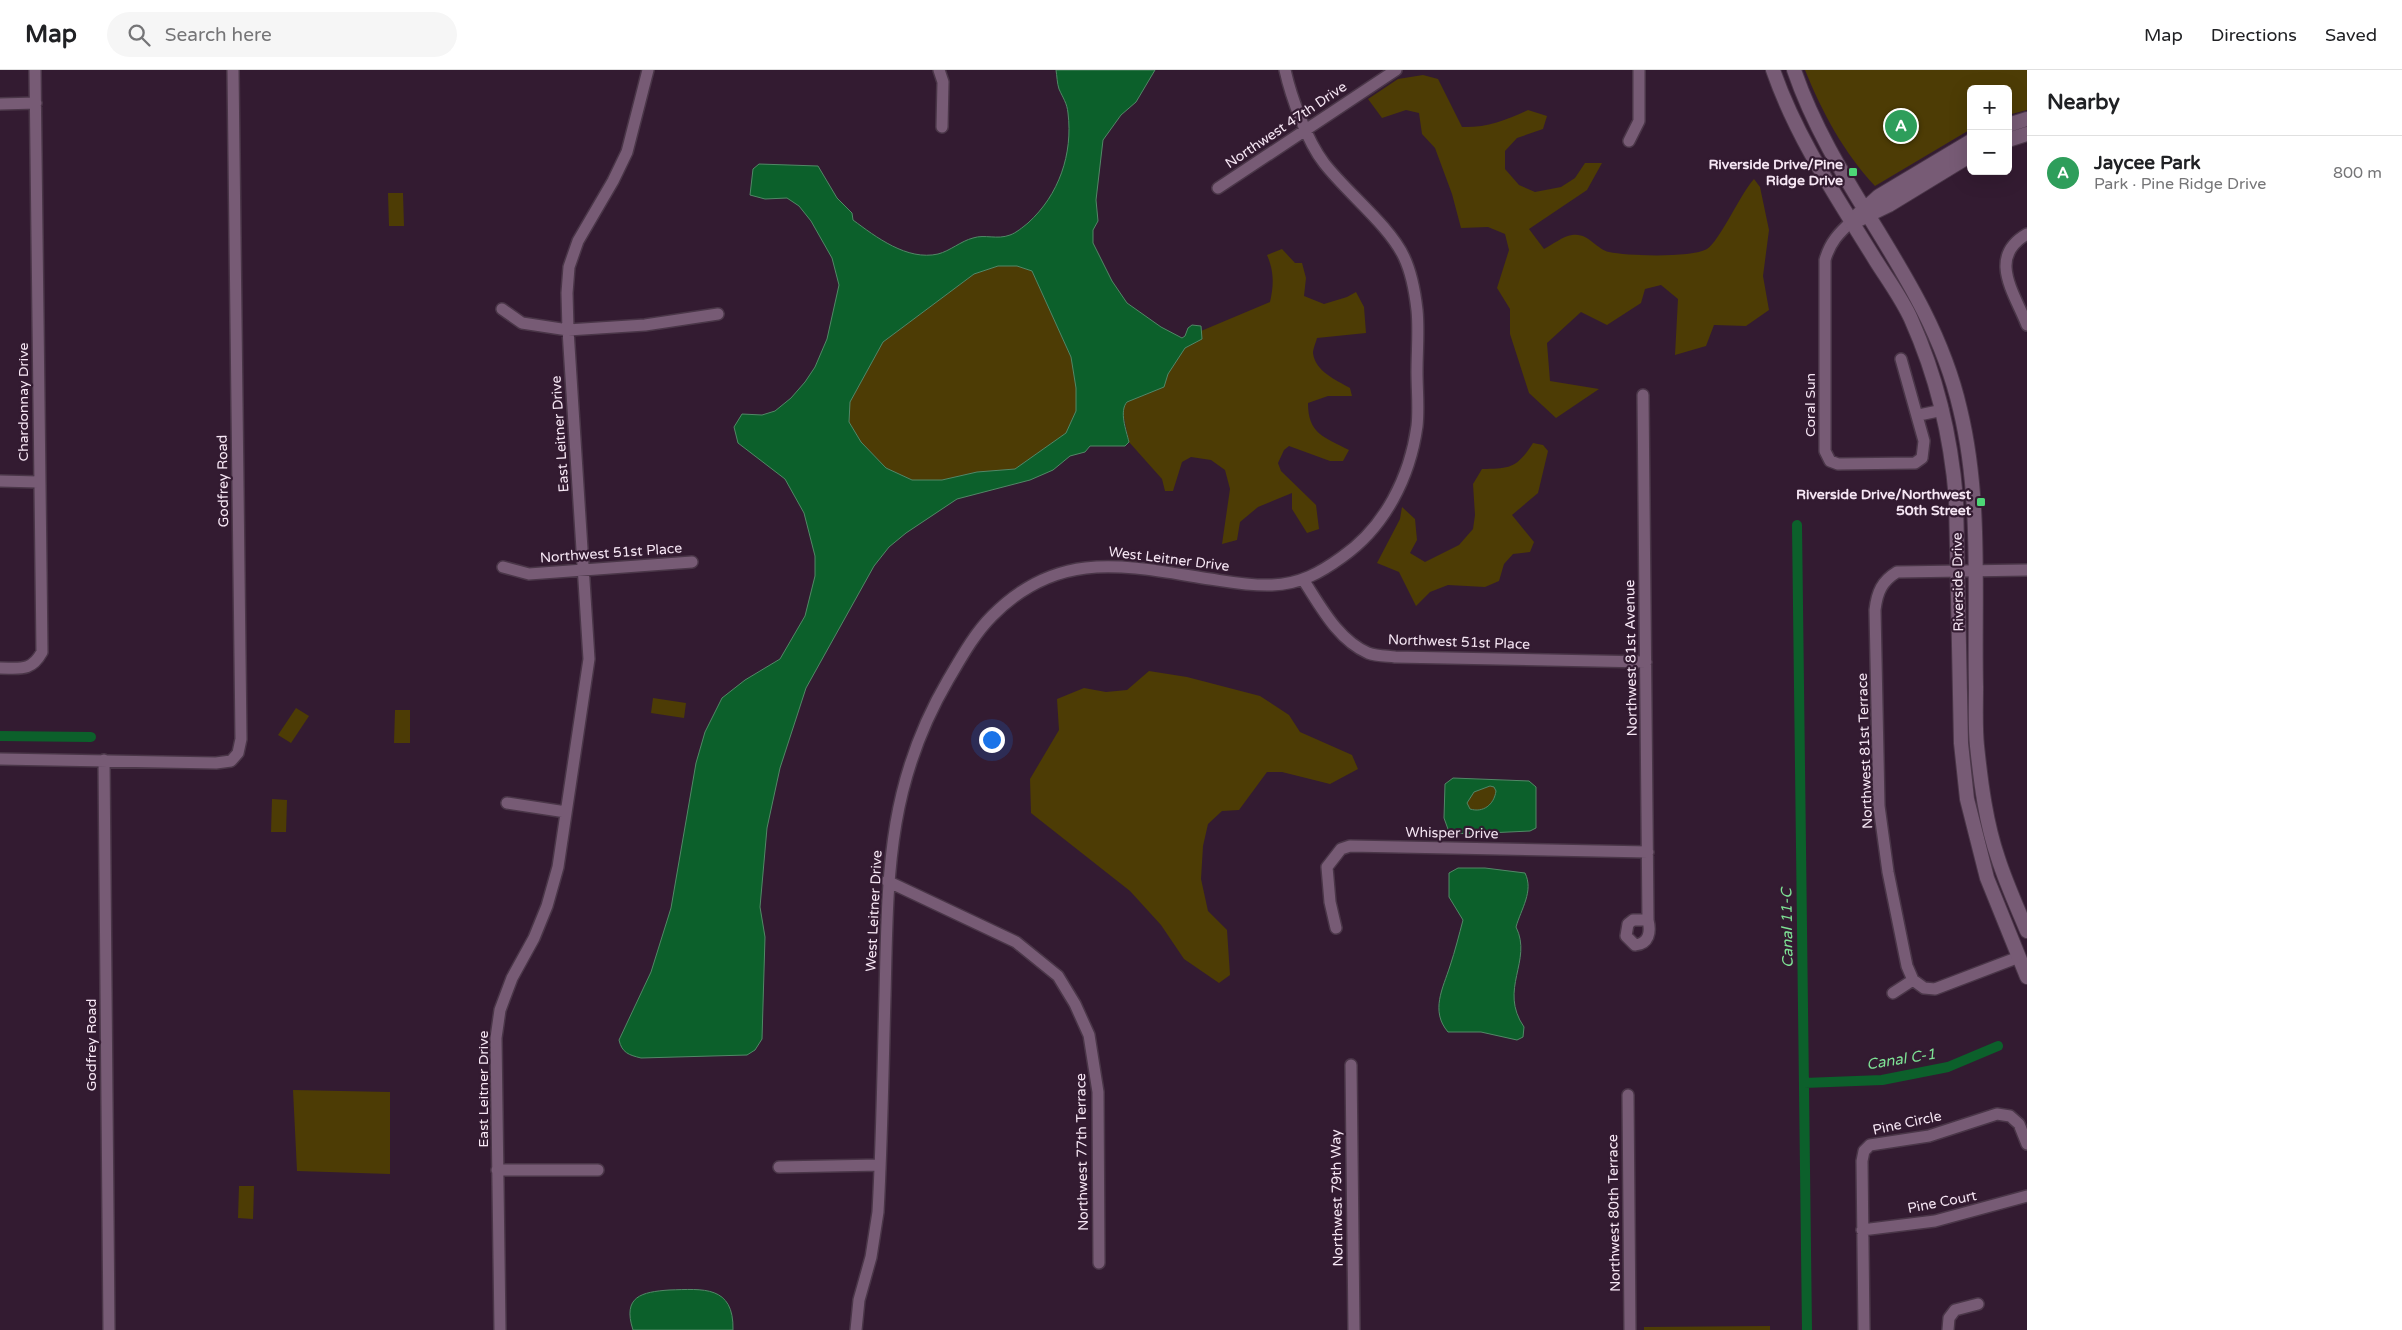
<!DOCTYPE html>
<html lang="en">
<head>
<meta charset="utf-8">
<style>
  :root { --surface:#fff; --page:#f6f6f6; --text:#202124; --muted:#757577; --line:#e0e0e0; --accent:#347249 }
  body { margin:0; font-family:"Varela Round",sans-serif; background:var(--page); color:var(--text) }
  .controls { position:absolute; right:15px; top:15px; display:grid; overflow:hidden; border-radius:8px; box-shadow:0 5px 20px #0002 }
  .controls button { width:45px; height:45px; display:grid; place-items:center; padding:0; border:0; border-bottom:1px solid var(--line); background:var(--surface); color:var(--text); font:25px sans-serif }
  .you { position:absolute; left:991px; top:669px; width:18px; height:18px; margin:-12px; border:4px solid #fff; border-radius:50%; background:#1a73e8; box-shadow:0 0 0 8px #1a73e833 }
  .badge { display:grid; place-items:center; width:32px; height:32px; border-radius:50%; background:var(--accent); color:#fff; font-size:16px; font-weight:700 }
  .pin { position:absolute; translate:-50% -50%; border:2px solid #fff; box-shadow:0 1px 5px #0006 }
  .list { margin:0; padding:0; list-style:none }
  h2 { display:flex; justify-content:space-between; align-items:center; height:65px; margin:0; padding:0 20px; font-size:21px }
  h2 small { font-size:16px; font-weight:400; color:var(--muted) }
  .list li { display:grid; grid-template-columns:32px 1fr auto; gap:15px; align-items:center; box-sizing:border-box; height:75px; padding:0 20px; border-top:1px solid var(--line) }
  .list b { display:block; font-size:19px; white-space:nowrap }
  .list p { margin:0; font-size:16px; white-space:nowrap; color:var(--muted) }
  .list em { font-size:16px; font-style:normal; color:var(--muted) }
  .icon { flex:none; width:28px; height:28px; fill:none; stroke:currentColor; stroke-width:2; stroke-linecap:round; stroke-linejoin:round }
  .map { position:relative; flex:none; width:2027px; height:1260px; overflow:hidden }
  header { display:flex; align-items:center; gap:30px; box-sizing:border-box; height:70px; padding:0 25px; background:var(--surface); border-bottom:1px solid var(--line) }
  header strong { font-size:24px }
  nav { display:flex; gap:28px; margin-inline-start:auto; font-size:18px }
  .search { width:350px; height:45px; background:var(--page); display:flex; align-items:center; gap:12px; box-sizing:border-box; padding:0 18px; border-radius:28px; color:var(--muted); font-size:19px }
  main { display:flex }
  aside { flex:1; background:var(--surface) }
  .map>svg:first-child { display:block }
</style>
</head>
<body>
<header>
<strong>Map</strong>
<div class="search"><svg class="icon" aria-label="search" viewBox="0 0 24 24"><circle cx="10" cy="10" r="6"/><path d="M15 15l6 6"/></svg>Search here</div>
<nav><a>Map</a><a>Directions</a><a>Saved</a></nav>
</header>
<main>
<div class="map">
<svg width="2027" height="1260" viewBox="0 0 2027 1260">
  <rect width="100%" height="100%" fill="#331b31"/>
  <path fill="#4d3c05" d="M1805,0H2027V40L2008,45V19H1971V59L1875,116C1844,83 1822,42 1805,0Z
    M1423,5L1438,9L1462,57C1485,58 1507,50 1528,40L1547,46L1543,59L1517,68L1505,81V99L1519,115L1535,122L1561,117L1575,108L1585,93H1602L1587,120L1529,159L1544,179C1552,175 1563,166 1572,165C1588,162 1596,179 1609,182C1627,186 1692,188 1707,179C1719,172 1741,123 1754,109L1760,117L1769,160L1763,206L1769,240L1746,256L1714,255L1706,276L1675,285L1678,229L1661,215L1645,219L1641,233L1607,255L1581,242L1547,273L1550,311L1599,319L1556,348L1529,323L1510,264V239L1497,218L1509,180L1505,164L1488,157L1461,158L1452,124L1435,78L1422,64L1419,43L1406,40L1382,48L1368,29L1398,9Z
    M388,123H403L404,156H389Z
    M1282,179L1295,193H1302L1306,208L1304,226L1324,234L1347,227L1356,222L1364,237L1366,263L1317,268C1316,272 1313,279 1313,283C1315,301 1336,310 1350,318L1352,326H1328L1308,333C1308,364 1324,367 1349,380L1343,391H1330L1289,376L1284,380L1278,393L1281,401L1316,435L1319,459L1307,463L1292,439V423L1258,437L1240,452L1237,470L1222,474L1230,419L1225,400L1211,390L1191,387L1182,392L1173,421H1165L1162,409L1129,372L1123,343L1124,336L1127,332L1164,317L1168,304L1185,278L1202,269L1201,261L1270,232C1274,215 1274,201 1267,185Z
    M998,196H1017L1032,201L1071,287L1076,318V341L1066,363L1015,399L977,402L942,410H912L886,398L861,372L849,352L850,332L883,272L974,204Z
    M1533,373L1543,375L1548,381L1538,423L1512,445L1534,472L1530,482L1513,484L1504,494L1499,511L1485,517L1448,515L1430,522L1416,536L1399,502L1377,493L1400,449L1402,437L1415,449L1417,470L1410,483L1425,492L1459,475L1473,459L1475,445L1473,414L1482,399C1510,399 1517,398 1533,373Z
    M1149,601L1187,607L1260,626L1289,645L1300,662L1352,685L1358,699L1330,714L1282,702H1267L1239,740L1222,741L1208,754L1203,776L1201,809L1208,841L1227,860L1230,905L1219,913L1184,889L1161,855L1130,821L1031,743L1030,709L1059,660L1057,629L1084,618L1106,622L1127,620Z
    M653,628L686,633L684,648L651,643Z
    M296,638L309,646L291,673L278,665Z
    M395,640H410V673H394Z
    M1490,716L1494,717L1496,721C1494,735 1483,743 1470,739L1467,733L1474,722Z
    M272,729L287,730L286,762H271Z
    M293,1020L390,1022V1104L297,1101Z
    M239,1116H254L253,1149L238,1148Z
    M1770,1256V1260H1644V1257Z"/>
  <path fill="#0c602b" stroke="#528867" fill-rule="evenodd" d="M1056,0H1155L1136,32L1121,45L1103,70L1096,130L1098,151L1093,160V173L1112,211L1127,233L1161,257L1182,268L1185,266L1188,258L1192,255L1201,256L1202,269L1185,278L1168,304L1164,317L1127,332C1119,341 1126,360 1129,372L1125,376H1090L1085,382L1070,386L1053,400L1030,410L957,429L906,463L889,477L874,496L806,618L780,698L767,758L760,837L765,867L762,969L755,980L747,985L641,988C629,985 622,983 619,970L651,902L671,838L696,693L705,662L722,628L745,610L780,589L805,546L815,506V486L804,443L785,409L738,373L734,357L742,344L762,345L775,341L791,328L805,312L815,297L827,269L839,215L832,188L811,151L799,136L787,128L765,129L750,125L753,99L759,94L818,96L837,128L852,143L853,150C876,167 907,191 938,184C950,181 961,171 973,168C985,164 997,170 1010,165C1016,163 1023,157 1028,153C1059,125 1073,84 1068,43C1067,33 1063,28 1059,19C1057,13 1057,6 1056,0ZM998,196H1017L1032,201L1071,287L1076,318V341L1066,363L1015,399L977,402L942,410H912L886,398L861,372L849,352L850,332L883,272L974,204Z
    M1453,708L1529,711L1536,717V758L1530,761L1467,764L1449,762L1444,748L1445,714ZM1490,716L1494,717L1496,721C1494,735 1483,743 1470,739L1467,733L1474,722Z
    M1458,798H1485L1525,803C1534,821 1521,839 1516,857C1533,891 1498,919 1524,957L1523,967L1517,970L1481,962H1448C1430,941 1443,918 1450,896C1455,881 1459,865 1463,850L1449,827V803Z
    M669,1220C703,1219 734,1215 733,1260H633C622,1226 642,1222 669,1220Z"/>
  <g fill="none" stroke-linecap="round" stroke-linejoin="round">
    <path stroke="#0c602b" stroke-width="10" d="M1797,455L1807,1260
      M0,666L91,667
      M1804,1013L1882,1010L1948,997L1998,976"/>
    <defs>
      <path id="minor" d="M939,0L943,12L942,57
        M0,34L36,33
        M1629,71L1639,51V0
        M1218,118L1396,0
        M1852,151C1839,163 1830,172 1825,190V381L1830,391L1838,394L1915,393L1922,388L1924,371L1901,289
        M2027,164C1987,187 2014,222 2027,255
        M502,239L522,253L568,260L645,255L718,244
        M1643,325L1648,850C1651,862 1649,874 1635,875L1626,866L1628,854L1633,850H1648
        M1919,345L1943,340
        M0,411L38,412
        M503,497L529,504L692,492
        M1304,511C1321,537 1338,570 1368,583C1376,586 1387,586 1395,587L1646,592
        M0,598C20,598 31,602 42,582L35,0
        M0,689L216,693L231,691L238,683L241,669L233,0
        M104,690L109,1260
        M507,733L566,742
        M887,811L1016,872L1058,906L1075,934L1089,965L1098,1022L1099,1193
        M1336,858L1330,832L1327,797L1341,779L1350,776L1648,782
        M1913,910L1907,896L1888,802L1879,736L1875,540C1877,522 1882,511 1897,502L2027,500
        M1893,923L1913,910L1924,918L1935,919L2019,887
        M1351,995L1354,1260
        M1628,1025L1630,1260
        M779,1097L880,1095
        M497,1100H598
        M1862,1160L1935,1151L2027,1126
        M500,1260L496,968L500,940L512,908L534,868L547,836L558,797L589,589L568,260L567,223L569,197L578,171L613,111L627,82L648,0
        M856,1260L859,1230L871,1187L878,1142C882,1070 883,997 885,925C888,807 886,716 948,610C961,588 974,564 992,546C1059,478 1126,496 1210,509C1230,512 1251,516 1272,515C1300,514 1320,503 1342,487C1385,457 1410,407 1417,356C1419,339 1417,320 1417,302C1417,281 1419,260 1417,240C1415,222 1412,204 1404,187C1389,155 1347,123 1324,93C1307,71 1291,27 1285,0
        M1864,1260L1862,1091L1864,1081L1870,1075L1929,1066L1997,1044L2010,1046L2019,1054L2027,1074
        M1948,1260L1949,1248L1955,1240L1978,1234"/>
      <path id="tertiary" d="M1773,0C1797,69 1838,129 1876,191C1888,210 1902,229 1911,249C1937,307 1951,367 1956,429L1961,673L1967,729L1987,808L2027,907
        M1794,0C1836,123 1930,209 1960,339C1982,429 1974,525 1976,617C1976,636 1975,657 1977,676C1981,714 1986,753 1998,788C2006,813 2017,837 2027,861
        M2008,55L2027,49
        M2008,70L2027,64
        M1858,145L1879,126L1971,71
        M1860,149L1889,135L1971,85"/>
    </defs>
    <use href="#minor" stroke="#4a3648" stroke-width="14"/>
    <use href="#tertiary" stroke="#4a3648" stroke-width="16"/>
    <use href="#minor" stroke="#775b75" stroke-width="11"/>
    <use href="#tertiary" stroke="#775b75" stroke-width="14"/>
  </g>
  <g fill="#4dd676" stroke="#331b31" stroke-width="2">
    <rect x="1848" y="97" width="10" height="10" rx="2.5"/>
    <rect x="1976" y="427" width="10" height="10" rx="2.5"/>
  </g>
  <g text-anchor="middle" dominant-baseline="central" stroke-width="4.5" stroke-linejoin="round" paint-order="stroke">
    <g font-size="14" fill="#f6e6f4" stroke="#331b31">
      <text transform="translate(1286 55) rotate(-34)">Northwest 47th Drive</text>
      <text transform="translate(23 332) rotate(-90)">Chardonnay Drive</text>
      <text transform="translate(1810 335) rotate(-90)">Coral Sun</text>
      <text transform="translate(560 364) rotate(-94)">East Leitner Drive</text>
      <text transform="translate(223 411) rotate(-91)">Godfrey Road</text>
      <text transform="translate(611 483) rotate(-4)">Northwest 51st Place</text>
      <text transform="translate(1169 489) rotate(7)">West Leitner Drive</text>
      <text transform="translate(1958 512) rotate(-91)">Riverside Drive</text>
      <text transform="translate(1459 572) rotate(2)">Northwest 51st Place</text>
      <text transform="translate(1631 588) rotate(-91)">Northwest 81st Avenue</text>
      <text transform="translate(1865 681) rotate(-92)">Northwest 81st Terrace</text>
      <text transform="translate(1452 763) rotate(1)">Whisper Drive</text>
      <text transform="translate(874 841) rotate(-87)">West Leitner Drive</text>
      <text transform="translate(91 975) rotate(-90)">Godfrey Road</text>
      <text transform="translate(483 1019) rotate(-90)">East Leitner Drive</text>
      <text transform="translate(1907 1053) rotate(-12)">Pine Circle</text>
      <text transform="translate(1082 1082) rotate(-91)">Northwest 77th Terrace</text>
      <text transform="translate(1337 1128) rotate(-91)">Northwest 79th Way</text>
      <text transform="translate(1942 1132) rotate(-11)">Pine Court</text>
      <text transform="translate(1614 1143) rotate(-91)">Northwest 80th Terrace</text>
    </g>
    <g font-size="14" font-weight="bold" fill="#f6e6f4" stroke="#331b31" text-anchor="end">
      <text x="1843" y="94">Riverside Drive/Pine<tspan x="1843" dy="16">Ridge Drive</tspan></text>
      <text x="1971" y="424">Riverside Drive/Northwest<tspan x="1971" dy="16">50th Street</tspan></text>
    </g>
    <g font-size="15" font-style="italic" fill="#7ee295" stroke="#331b31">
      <text transform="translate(1787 858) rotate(-91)">Canal 11-C</text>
      <text transform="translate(1901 989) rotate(-9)">Canal C-1</text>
    </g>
  </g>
</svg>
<div class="controls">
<button>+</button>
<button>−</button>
</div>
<div class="you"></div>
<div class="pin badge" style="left:1901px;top:56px;background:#2e9e5b">A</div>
</div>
<aside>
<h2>Nearby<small></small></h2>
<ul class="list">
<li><span class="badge" style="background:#2e9e5b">A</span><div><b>Jaycee Park</b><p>Park · Pine Ridge Drive</p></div><em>800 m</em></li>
</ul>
</aside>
</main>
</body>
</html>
